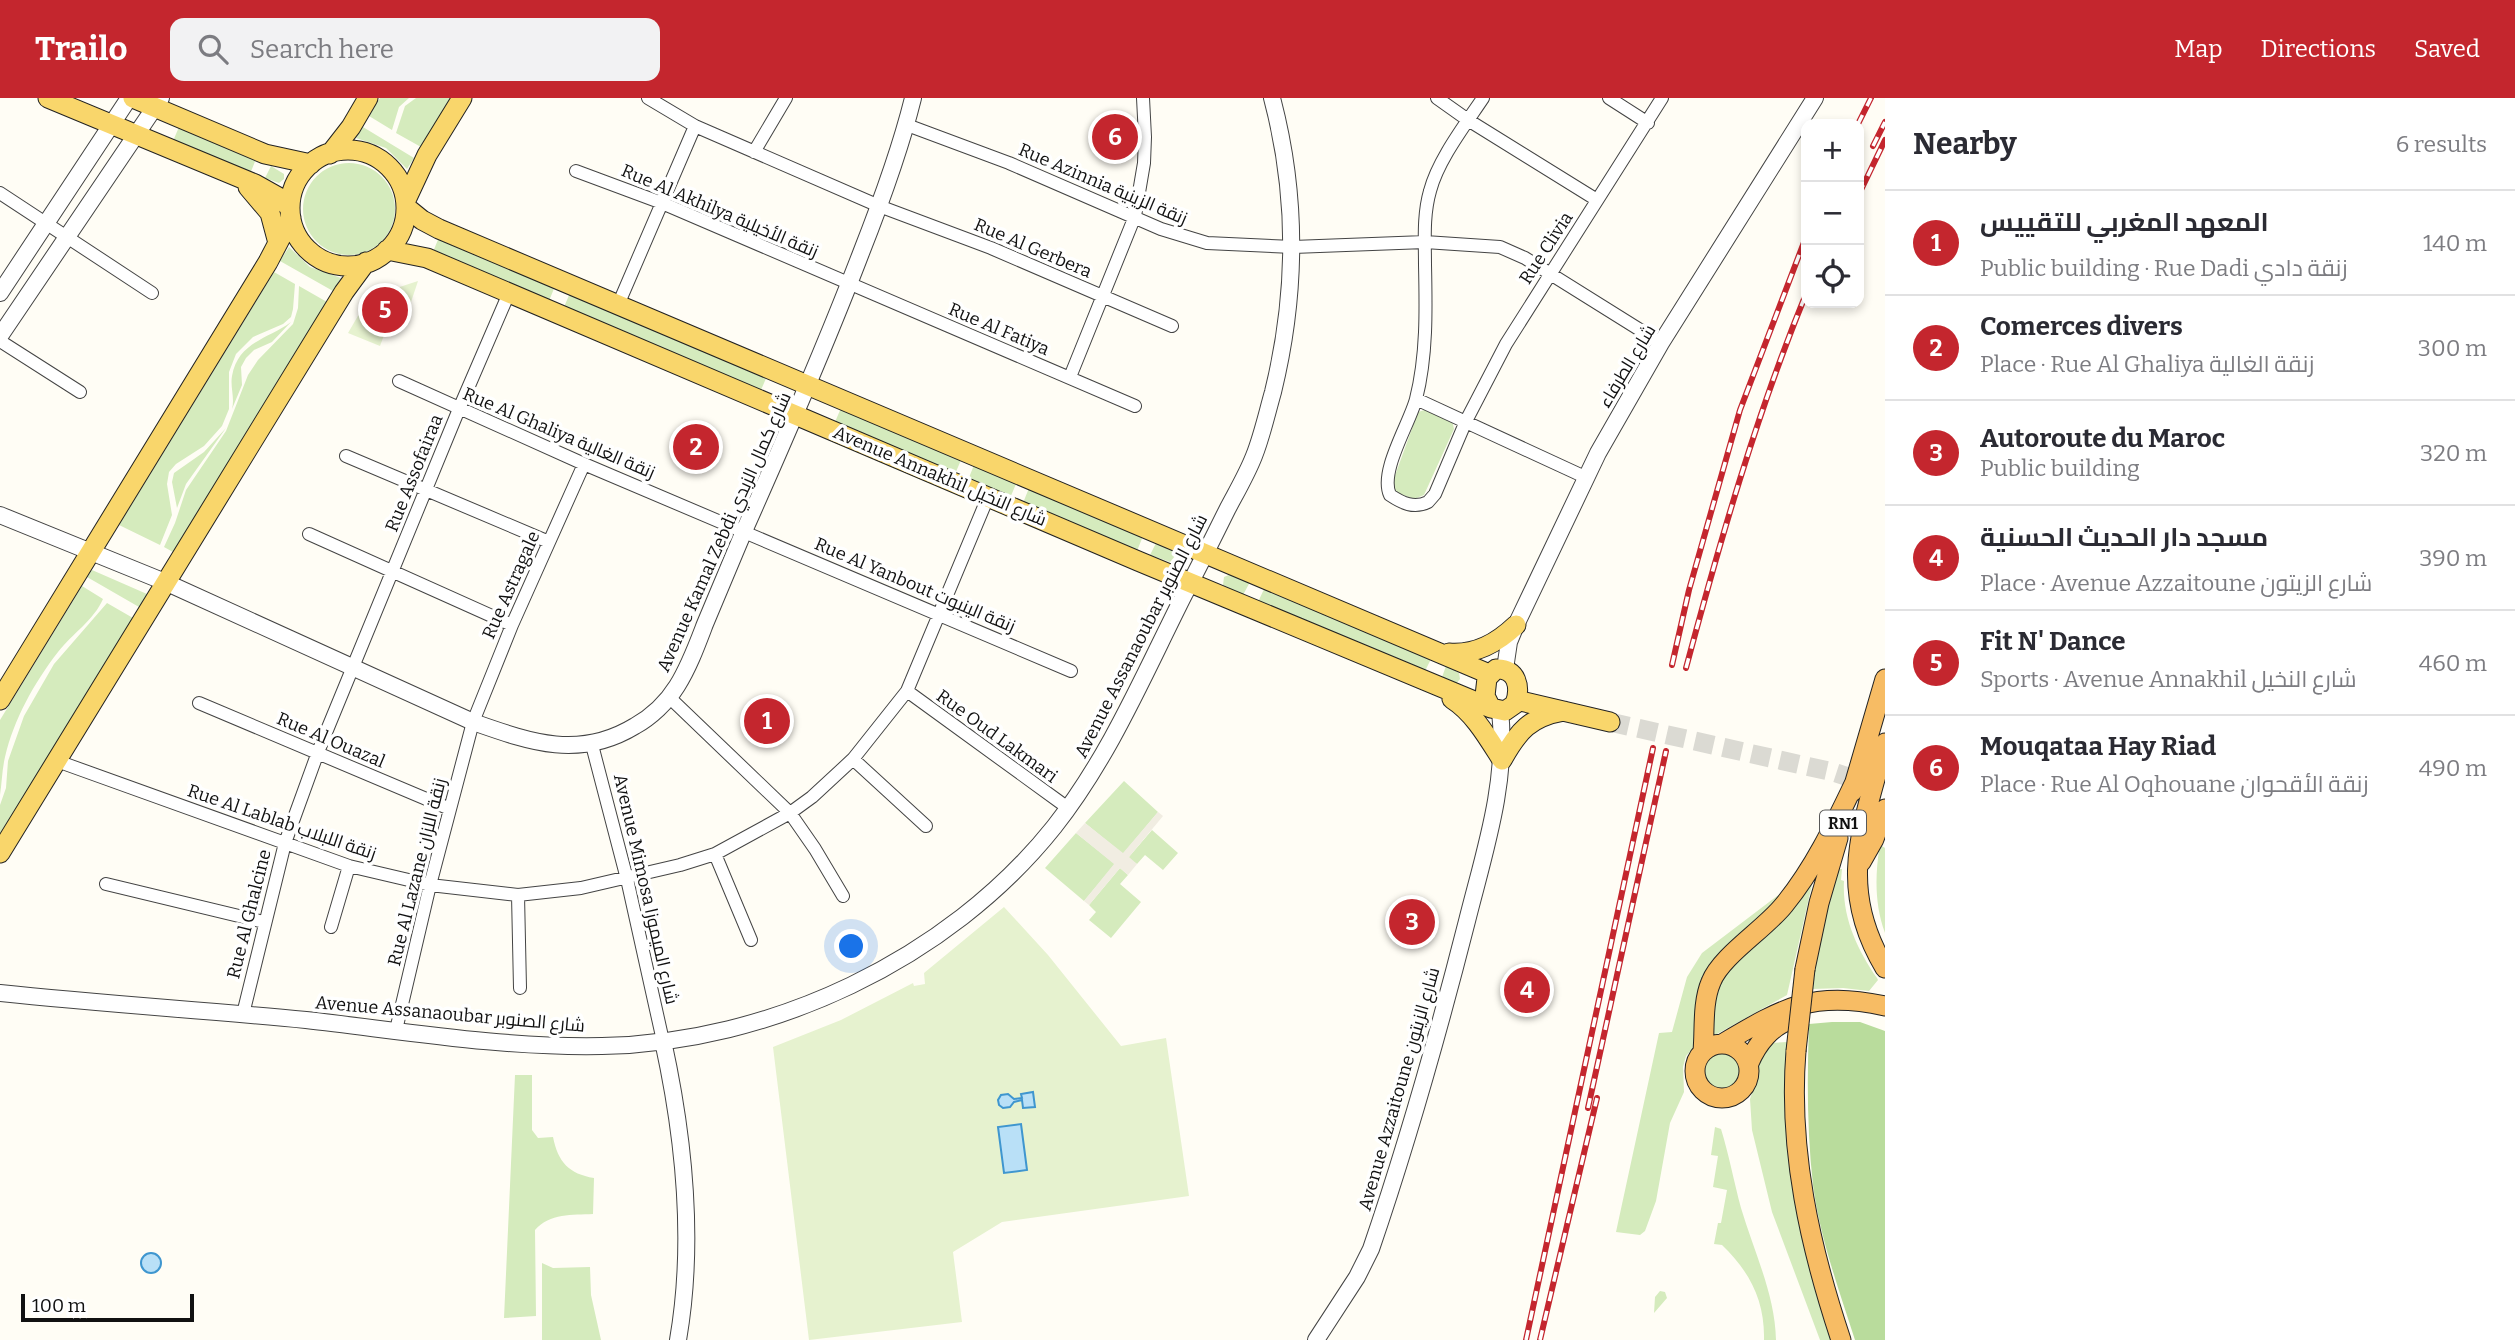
<!DOCTYPE html>
<html lang="en">
<head>
<meta charset="utf-8">
<style>
  :root { --surface:#fff; --page:#f2f2f3; --text:#2b2b33; --muted:#7c7c81; --line:#e1e1e2; --accent:#c4262e }
  body { margin:0; font-family:Bitter,Cairo,serif; background:var(--page); color:var(--text) }
  .controls { position:absolute; right:21px; top:21px; display:grid; overflow:hidden; border-radius:14px; box-shadow:0 4px 10px #0003 }
  .controls button { width:63px; height:63px; display:grid; place-items:center; padding:0; border:0; border-bottom:2px solid var(--line); background:var(--surface); color:var(--text); font:35px sans-serif }
  .scale { position:absolute; left:21px; bottom:18px; width:173px; box-sizing:border-box; padding-left:7px; border:4px solid #111; border-top:0; font-size:19px; line-height:24px; white-space:nowrap; color:#111; -webkit-text-stroke:5px #fff; paint-order:stroke }
  .you { position:absolute; left:852px; top:849px; width:24px; height:24px; margin:-18px; border:5px solid #fff; border-radius:50%; background:#1a73e8; box-shadow:0 0 0 10px #1a73e833 }
  .badge { display:grid; place-items:center; width:46px; height:46px; border-radius:50%; background:var(--accent); color:#fff; font-size:23px; font-weight:700 }
  .pin { position:absolute; translate:-50% -50%; border:4px solid #fff; box-shadow:0 2px 7px #0006 }
  .list { margin:0; padding:0; list-style:none }
  h2 { display:flex; justify-content:space-between; align-items:center; height:91px; margin:0; padding:0 28px; font-size:30px }
  h2 small { font-size:23px; font-weight:400; color:var(--muted) }
  .list li { display:grid; grid-template-columns:46px 1fr auto; gap:21px; align-items:center; box-sizing:border-box; height:105px; padding:0 28px; border-top:2px solid var(--line) }
  .list b { display:block; font-size:26px; white-space:nowrap }
  .list p { margin:0; font-size:23px; white-space:nowrap; color:var(--muted) }
  .list em { font-size:23px; font-style:normal; color:var(--muted) }
  .icon { flex:none; width:38px; height:38px; fill:none; stroke:currentColor; stroke-width:2; stroke-linecap:round; stroke-linejoin:round }
  .map { position:relative; flex:none; width:1885px; height:1242px; overflow:hidden }
  header { display:flex; align-items:center; gap:42px; box-sizing:border-box; height:98px; padding:0 35px; background:var(--accent); color:#fff }
  header strong { font-size:33px }
  nav { display:flex; gap:38px; margin-inline-start:auto; font-size:24px }
  .search { width:490px; height:63px; background:var(--page); display:flex; align-items:center; gap:18px; box-sizing:border-box; padding:0 24px; border-radius:14px; color:var(--muted); font-size:26px }
  main { display:flex }
  aside { flex:1; background:var(--surface) }
  .map>svg:first-child { display:block }
</style>
</head>
<body>
<header>
<strong>Trailo</strong>
<div class="search"><svg class="icon" aria-label="search" viewBox="0 0 24 24"><circle cx="10" cy="10" r="6"/><path d="M15 15l6 6"/></svg>Search here</div>
<nav><a>Map</a><a>Directions</a><a>Saved</a></nav>
</header>
<main>
<div class="map">
<svg width="1885" height="1242" viewBox="0 0 1885 1242">
  <rect width="100%" height="100%" fill="#fffdf5"/>
  <path fill="#d5ebbd" d="M380,0H409L399,9L392,32L369,18Z
    M416,0H451L421,49L396,35L405,8Z
    M179,29L256,61L250,76L173,43Z
    M363,29L414,60L407,71L386,50L356,40Z
    M303 111a46 46 0 1 1 92 0a46 46 0 1 1-92 0Z
    M271,68L284,76V81L279,85L265,80Z
    M439,139L555,188L549,203L433,154Z
    M289,149L310,169L341,180L333,193L280,163Z
    M274,174L295,186L293,211L291,219L283,226L253,239L236,256L229,274V311L222,328L204,348L176,366L169,374L167,386L172,417L160,447L119,427Z
    M299,188L327,204L173,454L164,449L175,425L186,392L226,333L248,277L258,262L293,226L298,210Z
    M570,195L767,278L761,292L564,209Z
    M291,224L272,244L254,252L246,260L241,269L242,287L232,311C235,300 230,289 232,278C238,244 268,241 291,224Z
    M841,310L961,362L955,376L835,324Z
    M1428,311L1452,322L1454,331L1424,397L1414,401L1395,394L1393,383L1418,314Z
    M226,330L186,386L177,410L172,384L174,375L204,354Z
    M974,367L1016,386L1010,400L968,382Z
    M1029,390L1143,438L1137,453L1023,405Z
    M1156,445L1174,453L1175,458L1170,464L1150,457Z
    M92,472L147,496L139,509L87,479Z
    M1231,476L1250,484L1243,497L1223,487L1224,479Z
    M82,488L103,501C94,522 72,536 58,554C34,585 14,621 5,659C2,672 2,684 0,697V622Z
    M1265,489L1431,561L1424,575L1258,504Z
    M107,505L133,520L0,737V707L6,690L8,663L24,618L54,566Z
    M1446,568L1459,575L1460,581L1455,587L1441,582Z
    M1124,683L1158,714L1123,756L1085,725Z
    M1152,732L1178,755L1163,772L1145,757L1137,766L1128,760Z
    M1076,735L1115,766L1084,803L1045,770Z
    M1882,748L1885,750V835C1875,808 1875,780 1879,752Z
    M1120,770L1128,777L1120,786L1141,804L1111,840L1089,822L1096,814L1089,807Z
    M1837,771H1842L1841,782L1844,783C1842,819 1857,851 1877,880L1878,882L1869,893L1843,890L1812,891L1814,857Z
    M1813,782L1787,897L1717,936L1713,937V902L1718,884Z
    M1781,795L1782,797L1728,854L1699,944L1686,958L1683,969L1684,994L1670,1025L1656,1103L1645,1133L1640,1137L1616,1134L1659,935L1672,934L1687,879L1702,855Z
    M1787,944L1834,1242H1820L1772,1114L1752,1032L1750,1001L1755,986L1758,965L1769,945Z
    M1702 972a20 20 0 1 1 40 0a20 20 0 1 1-40 0Z
    M515,977H532V1032L538,1040L553,1039C558,1064 569,1076 594,1080L593,1116C572,1117 550,1115 535,1132L536,1218L504,1220Z
    M1715,1029L1721,1031C1729,1057 1734,1084 1741,1110C1754,1154 1775,1196 1776,1242H1764C1765,1203 1750,1174 1722,1147L1714,1146L1718,1125H1721L1727,1092L1713,1089L1718,1058L1711,1057Z
    M542,1165L553,1170L590,1169L591,1197L601,1242H542Z
    M1660,1193L1665,1194L1667,1200L1654,1215L1655,1199Z"/>
  <path fill="#b9dc9c" d="M1832,924H1860L1885,933V1242H1855C1839,1192 1820,1140 1813,1087C1807,1034 1807,980 1809,926Z"/>
  <path fill="#e6f2cf" d="M418,183L404,225L387,229L380,248L348,235L369,199Z
    M1004,809L1048,857L1121,948L1166,940L1189,1098L1002,1124L953,1154L962,1224L809,1242L773,949L841,922L913,885L914,888L925,886L924,875Z"/>
  <path fill="#f1ede2" d="M1158,714L1163,718L1129,759L1137,766L1128,777L1120,770L1089,807L1084,803L1114,766L1076,735L1085,725L1123,755Z"/>
  <path fill="#b9e0f7" stroke="#3f96cf" stroke-width="2" d="M1033,994L1035,1009L1023,1010L1022,1002L1014,1004L1010,1009L1003,1010L999,1007L998,1002L1001,997L1008,996L1014,1001L1022,1000L1021,996Z
    M1021,1026L1027,1072L1004,1075L998,1029Z
    M141 1165a10 10 0 1 1 20 0a10 10 0 1 1-20 0Z"/>
  <g fill="none" stroke-linecap="round" stroke-linejoin="round">
    <path stroke="#dbdad3" stroke-width="19" stroke-dasharray="19 10" stroke-linecap="butt" d="M1610,624L1833,674L1885,691"/>
    <defs>
      <path id="minor" d="M648,0L695,28L879,108L991,150L1172,228
        M1437,0L1468,22L1597,102
        M1483,0C1465,27 1438,62 1430,93C1423,117 1425,143 1425,167C1426,211 1427,258 1416,301C1410,325 1379,373 1390,397C1402,405 1414,411 1428,404L1435,396L1466,323L1506,246L1662,0
        M1609,0L1648,25
        M907,27L1009,65L1161,131L1207,145L1293,149L1425,144L1500,149L1525,160L1661,245
        M754,54L786,0
        M576,73L662,105L1135,308
        M0,95L152,195
        M618,207L695,28
        M0,243L80,294
        M1070,279L1135,118L1144,65L1145,39L1143,0
        M399,283L584,366L1071,573
        M1416,301L1585,379
        M346,358L549,444
        M309,436L512,527
        M907,593L1068,710
        M669,599L790,715L815,751L843,798
        M199,605L450,711
        M592,647L627,781L663,943
        M853,661L926,728
        M57,663L349,768L430,787L518,797L581,790L680,767L715,756L790,715L812,699L853,661L907,593L988,399
        M715,756L751,842
        M106,786L264,824
        M518,797L520,890
        M331,829L349,768
        M243,916L285,745L318,654L459,311L509,195
        M396,932L430,787L473,624L512,527L584,366"/>
      <path id="tertiary" d="M0,195L129,0
        M0,238L161,0
        M0,417L165,484L473,624C530,644 579,662 635,628C651,619 667,604 677,588C689,569 697,547 705,526C718,495 731,464 744,433C785,341 825,249 861,155C881,104 900,53 913,0
        M1505,571L1509,544L1516,527L1598,355L1661,245L1815,0
        M0,895C102,906 204,912 306,922C403,933 503,950 602,948C770,945 948,862 1054,729C1110,658 1144,576 1185,495C1200,467 1214,438 1228,410C1237,393 1247,376 1254,358C1262,338 1267,315 1273,294C1297,196 1298,98 1272,0
        M663,943C684,1039 695,1144 678,1242
        M1316,1242L1357,1179L1371,1151C1408,1043 1439,933 1467,823C1484,755 1508,684 1500,613"/>
      <path id="primary" d="M48,0L255,86L280,100L290,110
        M133,0L265,56L311,66
        M290 110a58 58 0 1 1 116 0a58 58 0 1 1-116 0Z
        M330,56L351,29L368,0
        M248,89L270,115L278,145
        M406,102L427,57L462,0
        M406,109L422,122L439,131L1489,576
        M387,152L427,160L1138,463L1491,610
        M1449,555C1476,557 1497,545 1516,527
        M1496,571C1517,570 1521,589 1515,606L1505,613L1491,610L1485,598L1487,580Z
        M1452,601C1474,615 1488,640 1502,662C1518,633 1530,619 1564,613
        M0,602L268,164L291,120
        M1516,602L1610,624
        M0,755L344,194L366,164"/>
      <path id="trunk" d="M1885,645C1863,728 1836,789 1885,870
        M1852,694L1885,581
        M1861,764L1874,741L1885,711
        M1805,871L1819,805L1838,740
        M1695 973a27 27 0 1 1 54 0a27 27 0 1 1-54 0Z
        M1722,946C1783,910 1812,892 1885,908
        M1703,953C1705,932 1702,905 1711,884C1721,858 1765,831 1784,807C1815,769 1835,726 1856,682
        M1796,953C1788,1052 1810,1149 1841,1242
        M1749,965C1757,946 1772,926 1794,921"/>
    </defs>
    <use href="#minor" stroke="#444" stroke-width="14"/>
    <use href="#tertiary" stroke="#444" stroke-width="18"/>
    <use href="#primary" stroke="#222" stroke-width="21"/>
    <use href="#trunk" stroke="#222" stroke-width="21"/>
    <use href="#minor" stroke="#fff" stroke-width="12"/>
    <use href="#tertiary" stroke="#fff" stroke-width="16"/>
    <use href="#primary" stroke="#f9d66b" stroke-width="19"/>
    <use href="#trunk" stroke="#f7bc64" stroke-width="19"/>
    <defs>
      <path id="rail" d="M1858,26L1871,0
        M1873,48L1885,24
        M1859,96L1885,42
        M1672,567L1689,492L1740,312L1806,139
        M1686,570C1720,443 1756,318 1806,196
        M1588,1010L1666,653
        M1526,1242L1653,650
        M1540,1242L1597,1000"/>
    </defs>
    <use href="#rail" stroke="#c4262e" stroke-width="6"/>
    <use href="#rail" stroke="#fff" stroke-width="3.5" stroke-dasharray="10" stroke-linecap="butt"/>
    <defs>
      <path id="trunk-bridge" d="M1796,953L1805,871"/>
    </defs>
    <use href="#trunk-bridge" stroke="#222" stroke-width="21" stroke-linecap="butt"/>
    <use href="#trunk-bridge" stroke="#f7bc64" stroke-width="19"/>
  </g>
  <g text-anchor="middle" dominant-baseline="central" stroke-width="7" stroke-linejoin="round" paint-order="stroke">
    <rect fill="#fff" stroke="#585858" stroke-width="2" x="1820" y="712.5" width="46" height="25" rx="5"/>
    <g font-size="16" font-weight="bold" fill="#111">
      <text x="1843" y="725">RN1</text>
    </g>
    <g font-size="18" fill="#111" stroke="#fff">
      <text transform="translate(1103 86) rotate(23)">Rue Azinnia زنقة الزينية</text>
      <text transform="translate(720 113) rotate(23)">Rue Al Akhilya زنقة الأخيلية</text>
      <text transform="translate(1033 150) rotate(23)">Rue Al Gerbera</text>
      <text transform="translate(1546 150) rotate(-57)">Rue Clivia</text>
      <text transform="translate(999 231) rotate(23)">Rue Al Fatiya</text>
      <text transform="translate(1627 268) rotate(-59)">شارع الطرفاء</text>
      <text transform="translate(559 335) rotate(23)">Rue Al Ghaliya زنقة الغالية</text>
      <text transform="translate(414 375) rotate(-68)">Rue Assofairaa</text>
      <text transform="translate(940 378) rotate(23)">Avenue Annakhil شارع النخيل</text>
      <text transform="translate(724 434) rotate(-66)">Avenue Kamal Zebdi شارع كمال الزبدي</text>
      <text transform="translate(511 487) rotate(-66)">Rue Astragale</text>
      <text transform="translate(915 487) rotate(23)">Rue Al Yanbout زنقة الينبوت</text>
      <text transform="translate(1141 538) rotate(-63)">Avenue Assanaoubar شارع الصنوبر</text>
      <text transform="translate(997 638) rotate(36)">Rue Oud Lakmari</text>
      <text transform="translate(331 642) rotate(23)">Rue Al Ouazal</text>
      <text transform="translate(282 724) rotate(19)">Rue Al Lablab زنقة اللبلاب</text>
      <text transform="translate(417 774) rotate(-76)">Rue Al Lazane زنقة اللزان</text>
      <text transform="translate(646 791) rotate(77)">Avenue Mimosa شارع الميموزا</text>
      <text transform="translate(249 816) rotate(-76)">Rue Al Ghalcine</text>
      <text transform="translate(450 916) rotate(5)">Avenue Assanaoubar شارع الصنوبر</text>
      <text transform="translate(1399 991) rotate(-74)">Avenue Azzaitoune شارع الزيتون</text>
    </g>
  </g>
</svg>
<div class="controls">
<button>+</button>
<button>−</button>
<button><svg class="icon" aria-label="locate" viewBox="0 0 24 24"><circle cx="12" cy="12" r="6"/><path d="M12 2v4M12 18v4M2 12h4M18 12h4"/></svg></button>
</div>
<div class="scale">100 m</div>
<div class="you"></div>
<div class="pin badge" style="left:767px;top:623px">1</div>
<div class="pin badge" style="left:696px;top:349px">2</div>
<div class="pin badge" style="left:1412px;top:824px">3</div>
<div class="pin badge" style="left:1527px;top:892px">4</div>
<div class="pin badge" style="left:385px;top:212px">5</div>
<div class="pin badge" style="left:1115px;top:39px">6</div>
</div>
<aside>
<h2>Nearby<small>6 results</small></h2>
<ul class="list">
<li><span class="badge">1</span><div><b>المعهد المغربي للتقييس</b><p>Public building · Rue Dadi زنقة دادي</p></div><em>140 m</em></li>
<li><span class="badge">2</span><div><b>Comerces divers</b><p>Place · Rue Al Ghaliya زنقة الغالية</p></div><em>300 m</em></li>
<li><span class="badge">3</span><div><b>Autoroute du Maroc</b><p>Public building</p></div><em>320 m</em></li>
<li><span class="badge">4</span><div><b>مسجد دار الحديث الحسنية</b><p>Place · Avenue Azzaitoune شارع الزيتون</p></div><em>390 m</em></li>
<li><span class="badge">5</span><div><b>Fit N' Dance</b><p>Sports · Avenue Annakhil شارع النخيل</p></div><em>460 m</em></li>
<li><span class="badge">6</span><div><b>Mouqataa Hay Riad</b><p>Place · Rue Al Oqhouane زنقة الأقحوان</p></div><em>490 m</em></li>
</ul>
</aside>
</main>
</body>
</html>
